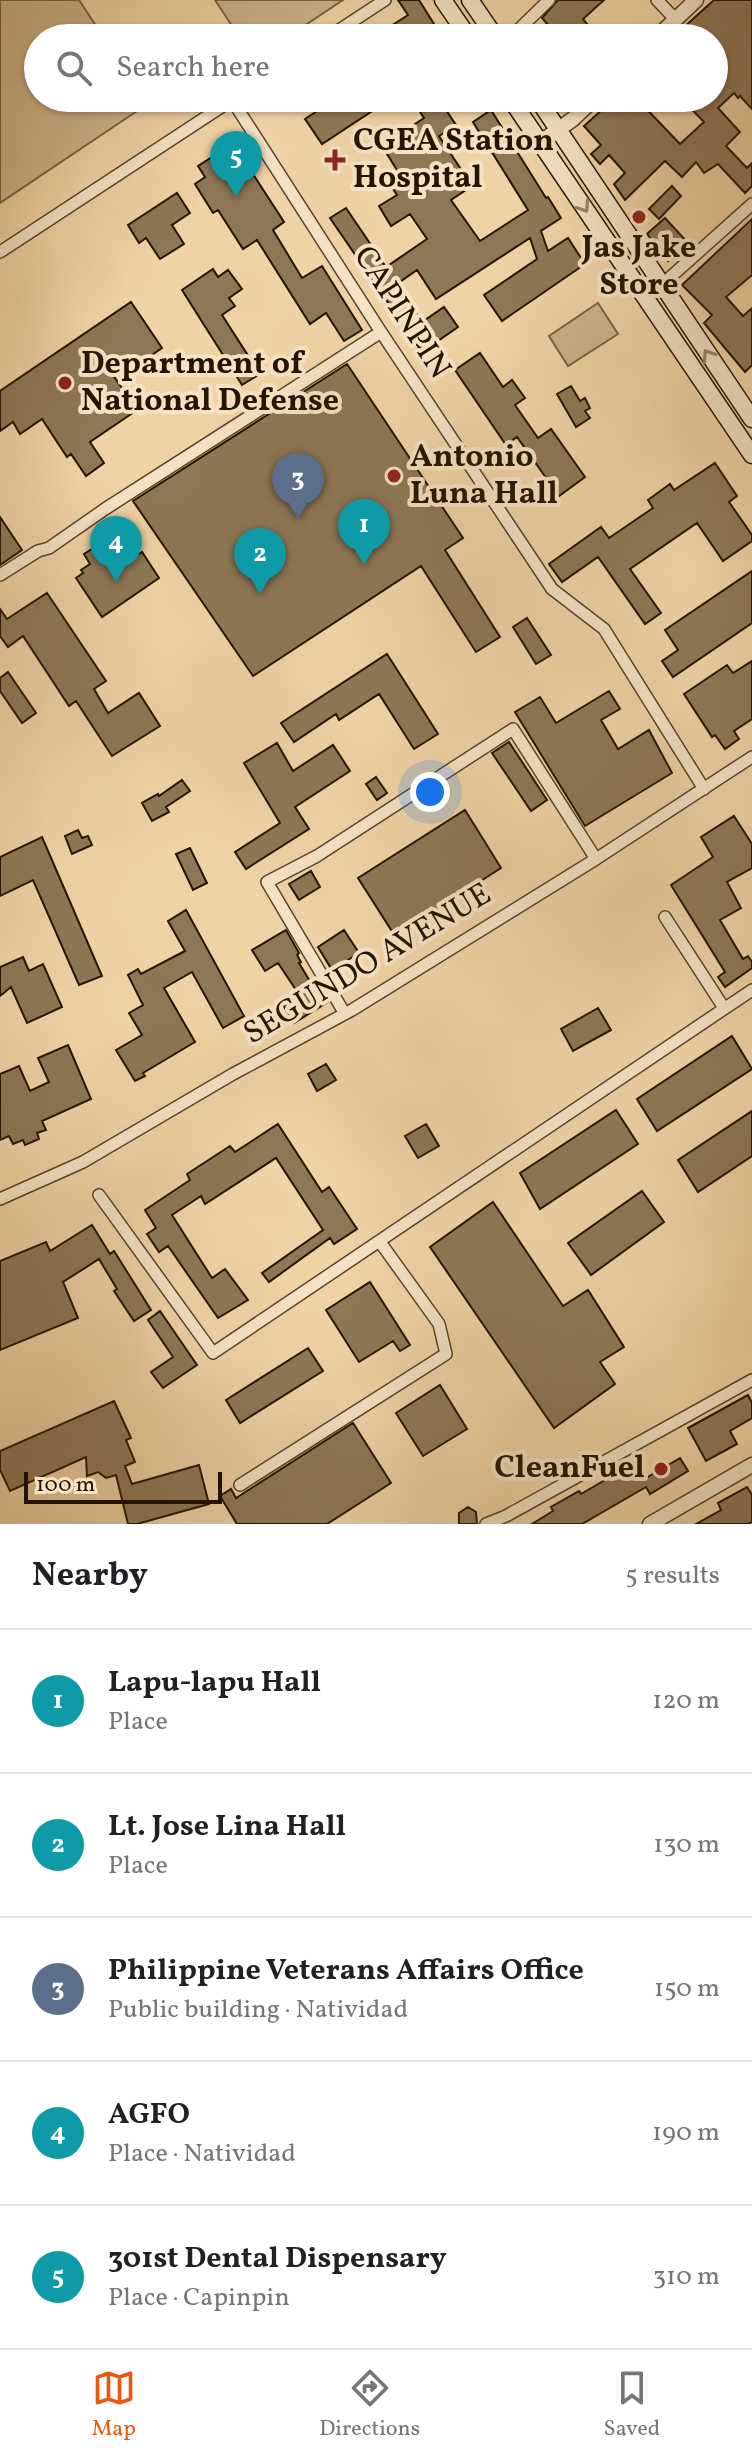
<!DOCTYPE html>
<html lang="en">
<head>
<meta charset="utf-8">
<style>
  :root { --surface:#fff; --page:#f2f2f2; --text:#202124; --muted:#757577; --line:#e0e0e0; --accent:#ea580c }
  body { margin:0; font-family:Vollkorn,serif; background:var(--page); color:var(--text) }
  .scale { position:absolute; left:24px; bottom:20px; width:198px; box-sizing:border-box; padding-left:8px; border:4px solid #241400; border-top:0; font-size:22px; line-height:28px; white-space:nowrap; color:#241400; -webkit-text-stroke:6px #f5e2c4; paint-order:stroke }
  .you { position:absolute; left:430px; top:792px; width:28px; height:28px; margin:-20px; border:6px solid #fff; border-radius:50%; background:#1a73e8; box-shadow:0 0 0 12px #1a73e833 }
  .badge { display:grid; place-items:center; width:52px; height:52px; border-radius:50%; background:var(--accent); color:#fff; font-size:26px; font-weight:700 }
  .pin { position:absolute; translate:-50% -66px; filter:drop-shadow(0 2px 4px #0008) }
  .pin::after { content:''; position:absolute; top:42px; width:28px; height:24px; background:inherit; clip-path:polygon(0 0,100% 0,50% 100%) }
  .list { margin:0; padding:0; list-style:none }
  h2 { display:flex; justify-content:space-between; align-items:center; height:104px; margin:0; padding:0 32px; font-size:34px }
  h2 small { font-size:26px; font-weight:400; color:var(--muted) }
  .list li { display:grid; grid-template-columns:52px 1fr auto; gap:24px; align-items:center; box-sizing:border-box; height:144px; padding:0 32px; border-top:2px solid var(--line) }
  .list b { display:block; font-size:30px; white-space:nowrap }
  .list p { margin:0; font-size:26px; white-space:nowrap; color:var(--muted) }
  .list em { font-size:26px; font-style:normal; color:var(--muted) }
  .icon { flex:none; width:44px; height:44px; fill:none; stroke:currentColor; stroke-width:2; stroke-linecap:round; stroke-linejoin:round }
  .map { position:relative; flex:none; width:752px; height:1524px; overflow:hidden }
  .search { position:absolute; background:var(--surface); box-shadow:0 2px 6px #0004; left:24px; right:24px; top:24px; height:88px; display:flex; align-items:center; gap:20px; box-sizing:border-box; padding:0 28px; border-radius:44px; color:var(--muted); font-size:30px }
  .sheet { height:824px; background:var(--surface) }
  nav { display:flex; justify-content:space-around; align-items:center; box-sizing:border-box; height:112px; border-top:2px solid var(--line); background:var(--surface); font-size:22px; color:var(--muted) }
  nav a { display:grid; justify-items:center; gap:4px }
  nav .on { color:var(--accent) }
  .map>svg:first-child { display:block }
</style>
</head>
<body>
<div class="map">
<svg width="752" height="1524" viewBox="0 0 752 1524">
  <rect width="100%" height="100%" fill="#f0d3a5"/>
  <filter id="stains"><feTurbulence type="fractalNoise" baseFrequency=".0025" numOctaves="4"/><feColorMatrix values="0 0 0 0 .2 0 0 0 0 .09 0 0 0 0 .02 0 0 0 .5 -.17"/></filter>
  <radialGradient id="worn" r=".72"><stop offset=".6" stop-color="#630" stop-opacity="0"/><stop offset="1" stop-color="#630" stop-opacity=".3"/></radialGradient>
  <path fill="#cdb389" stroke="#786444" stroke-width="2" d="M0,0H79L104,38H38V98H142L146,105L0,203Z
    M215,0H343L286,38H240Z
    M598,303L618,334L568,366L549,336Z"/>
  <path fill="#8e7756" stroke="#241400" stroke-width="2" d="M398,0H419L434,24L412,38H399L391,26L408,15Z
    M558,0H604L583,19L587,24L571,38H536L549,26L542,18Z
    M714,0H752V109L740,96L738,98L734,93L718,108L740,132L726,146L747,168L752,163V186L745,193L718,164L704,173L696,162L682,177L665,161L625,200L614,184L625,173L609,155L600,164L591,154L601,145L584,126L615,98H636L680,144L704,122L681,98H714V38H672Z
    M337,98H392L322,144L305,119Z
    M411,98H438L456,125L439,136L472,186L451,200L480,241L528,210L473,122L491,110L546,198L548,197L561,218L541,231L548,251L568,238L585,264L502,321L484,295L537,259L530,238L436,299L417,270L397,284L422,322L444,307L458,327L422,352L330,218L346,208L386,267L427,239L410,214L391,226L379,206L397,195L391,186L402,178L382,146L424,118Z
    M223,150L229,161L240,154L284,222L273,230L302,278L322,266L362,330L344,341L326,313L310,324L257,240L243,249L218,210L213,213L195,184L205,177L198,166Z
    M672,186L681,196L659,219L649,209Z
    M177,193L190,213L172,225L184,244L160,259L146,238L139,243L128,225Z
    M665,218L690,245L668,261L647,234Z
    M752,219V275L726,297L743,316L752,308V365L745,372L704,323L712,315L682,285Z
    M213,269L218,277L228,270L242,289L229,298L235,306L222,315L260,374L242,385L182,290Z
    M131,302L162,348L133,368L130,364L113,375L137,410L90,442L104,463L86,476L71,454L67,457L42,419L20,434L13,422L0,431V391Z
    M480,353L503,387L512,380L525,398L515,405L538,438L551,429L585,477L559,496L517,437L506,445L455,370Z
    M347,364L463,538L445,550L500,637L476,652L421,566L253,676L133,501Z
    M571,386L580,401L585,398L590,408L585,411L590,418L576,427L557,394Z
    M715,463L737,496L729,502L752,535V541L723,561L697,523L630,569L661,613L645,624L598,557L562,582L549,564L601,527L609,538L653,508L648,500L670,484L674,490Z
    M0,517L22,550L0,565Z
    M121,545L130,560L142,552L159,578L102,617L76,578L83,573L81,570L90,564L84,554L95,547L102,558Z
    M752,571V623L673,677L662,661L678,650L665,630Z
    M47,593L106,681L94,689L108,713L139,693L160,726L112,756L76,701L69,706L23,636L8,647L0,636V609L7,619Z
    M527,618L551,655L536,664L513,627Z
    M387,654L438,734L414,749L379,694L339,720L336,714L294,742L281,723Z
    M752,661V719L734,731L739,739L725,749L715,735L712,737L684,694L727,665L733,673Z
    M8,672L36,713L22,723L0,691V678Z
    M609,691L620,709L601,720L618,749L649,730L672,773L585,826L515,712L540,697L556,723Z
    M509,742L547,800L531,811L492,753Z
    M277,743L293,771L333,745L350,771L295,807L309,829L246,869L235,852L280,823L244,763Z
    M376,777L387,793L377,800L366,784Z
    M182,780L190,791L166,807L169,812L152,821L142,803L158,794L159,796Z
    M465,810L501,868L395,936L358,878Z
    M734,816L752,844V868L727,882L741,908L720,920L743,959L748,956L752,962V968L725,987L718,977L725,972L671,885L713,857L701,837Z
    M78,830L82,838L88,836L92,845L72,854L65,836Z
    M42,837L102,976L79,985L33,880L0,896V857Z
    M190,848L207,883L193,890L176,854Z
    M311,871L320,887L299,900L289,884Z
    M186,910L244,1016L223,1028L192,972L164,988L195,1042L143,1073L145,1076L135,1081L116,1050L142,1035L129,1013L143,1005L128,975L138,969L141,974L185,951L168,921Z
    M286,930L299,953L297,955L301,962L299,963L311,983L315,980L328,1002L294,1023L280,1000L296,990L278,963L265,971L252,950Z
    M344,930L359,953L332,970L318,947Z
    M23,957L29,971L43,964L62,1007L27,1023L11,987L0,996V967Z
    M598,1008L611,1030L573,1051L561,1029Z
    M732,1036L752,1069L657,1131L637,1099Z
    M68,1045L91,1099L42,1121L46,1130L37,1133L39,1139L25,1145L23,1140L13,1144L9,1136L0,1140V1074L19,1066L30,1091L49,1082L38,1058Z
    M326,1064L336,1080L317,1091L308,1074Z
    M616,1110L638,1144L540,1209L520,1173Z
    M752,1111V1156L698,1192L678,1160Z
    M278,1124L322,1192L329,1187L357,1229L334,1244L330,1238L269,1282L262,1273L323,1230L276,1158L205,1204L201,1196L172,1215L212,1278L225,1269L248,1300L218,1318L168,1246L159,1252L147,1234L156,1228L145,1210L190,1180L187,1174L230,1146L235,1152Z
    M426,1124L439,1146L418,1158L405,1136Z
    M642,1191L664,1222L591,1275L568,1243Z
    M493,1202L563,1306L588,1290L624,1347L600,1362L615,1384L554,1428L430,1247Z
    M92,1225L110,1254L114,1251L151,1310L134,1321L114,1291L117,1289L99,1259L63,1282L78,1318L0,1350V1261L46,1242L50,1251Z
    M370,1282L410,1345L400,1351L393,1341L359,1362L326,1310Z
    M160,1311L197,1365L163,1388L151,1372L173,1357L148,1320Z
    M308,1348L323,1371L240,1423L226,1400Z
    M440,1385L467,1429L423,1456L396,1413Z
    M748,1395L752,1403V1418L730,1431L737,1444L706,1461L688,1428Z
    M114,1401L131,1438L126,1440L135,1462L125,1466L132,1484L199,1465L209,1504L137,1524H128L116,1475L106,1478L98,1472L87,1476L86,1457L10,1491L0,1470V1451Z
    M353,1423L391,1483L327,1524H237L220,1496L231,1489L236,1498Z
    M680,1458L688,1471L650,1494L646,1487L582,1524H532L553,1511L551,1507L579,1491L581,1494L636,1462L646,1478Z
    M747,1487L752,1495V1522L748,1524H696L721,1510L718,1503Z
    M468,1507L476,1512L477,1524H459V1513Z"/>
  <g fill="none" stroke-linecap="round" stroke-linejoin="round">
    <defs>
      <path id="minor" d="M657,0L675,19
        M327,38L385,0
        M510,38L549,0
        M232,100L381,332L552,589L604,629L704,789
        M0,252L235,98
        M646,299L752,204
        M0,575L38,551L49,548L105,509L381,332
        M665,917L724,1008
        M345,1014L267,882L317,856L513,729L596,859
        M99,1195L213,1353L752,990
        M0,1199L83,1162L233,1074L352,1010L596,859L752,757
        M240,1485L446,1354L439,1324L380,1242
        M486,1524L506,1516L752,1380"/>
      <path id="tertiary" d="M656,38L696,0
        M541,142L573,119L595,98
        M650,1524L752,1465"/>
      <path id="secondary" d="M443,0L469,38
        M470,0L496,38
        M510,98L752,455
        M537,98L752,419"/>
    </defs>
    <use href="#minor" stroke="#574429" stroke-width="14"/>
    <use href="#tertiary" stroke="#574429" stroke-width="17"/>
    <use href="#secondary" stroke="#241400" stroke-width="19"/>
    <use href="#minor" stroke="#f5e2c4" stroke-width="11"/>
    <use href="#tertiary" stroke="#f5e2c4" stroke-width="14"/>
    <use href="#secondary" stroke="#f5e2c4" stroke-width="16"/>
  </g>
  <defs><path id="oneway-chevron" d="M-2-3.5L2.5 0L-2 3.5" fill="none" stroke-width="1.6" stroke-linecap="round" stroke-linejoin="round" transform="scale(2)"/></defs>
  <g stroke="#97856c">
    <use href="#oneway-chevron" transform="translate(584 207) rotate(56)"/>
    <use href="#oneway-chevron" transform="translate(708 355) rotate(-124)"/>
  </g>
  <g fill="#8f2418" stroke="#f5e2c4" stroke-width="3">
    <path d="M331 148h8v8h8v8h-8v8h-8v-8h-8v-8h8z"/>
    <circle cx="639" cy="217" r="8"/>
    <circle cx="65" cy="383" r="8"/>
    <circle cx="394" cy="476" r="8"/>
    <circle cx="661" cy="1469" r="8"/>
  </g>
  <g text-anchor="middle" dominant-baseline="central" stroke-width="8" stroke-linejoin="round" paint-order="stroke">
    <g font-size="32" font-weight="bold" fill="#241400" stroke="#f5e2c4" text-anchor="start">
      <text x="353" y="142">CGEA Station<tspan x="353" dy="37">Hospital</tspan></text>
      <text x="639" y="249" text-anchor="middle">Jas Jake<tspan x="639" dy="37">Store</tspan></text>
      <text x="81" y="365">Department of<tspan x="81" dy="37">National Defense</tspan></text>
      <text x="410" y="458">Antonio<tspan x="410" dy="37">Luna Hall</tspan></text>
      <text x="645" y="1469" text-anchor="end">CleanFuel</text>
    </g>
    <g font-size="32" fill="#241400" stroke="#f5e2c4">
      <text transform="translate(401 313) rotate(57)">CAPINPIN</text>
      <text transform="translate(368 965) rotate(-31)">SEGUNDO AVENUE</text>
    </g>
  </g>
  <rect width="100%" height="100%" filter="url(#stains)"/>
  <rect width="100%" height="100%" fill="url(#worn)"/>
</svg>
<div class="scale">100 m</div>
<div class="you"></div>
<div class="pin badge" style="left:364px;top:565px;background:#0f9aa8">1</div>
<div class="pin badge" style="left:260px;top:594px;background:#0f9aa8">2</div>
<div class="pin badge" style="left:298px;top:519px;background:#5c6f8a">3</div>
<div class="pin badge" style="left:116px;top:582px;background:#0f9aa8">4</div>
<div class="pin badge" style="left:236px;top:197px;background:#0f9aa8">5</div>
<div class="search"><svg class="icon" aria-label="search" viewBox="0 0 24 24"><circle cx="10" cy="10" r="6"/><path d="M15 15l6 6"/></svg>Search here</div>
</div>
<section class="sheet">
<h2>Nearby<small>5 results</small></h2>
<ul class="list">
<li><span class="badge" style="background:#0f9aa8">1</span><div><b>Lapu-lapu Hall</b><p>Place</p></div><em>120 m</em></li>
<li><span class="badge" style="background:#0f9aa8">2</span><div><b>Lt. Jose Lina Hall</b><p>Place</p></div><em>130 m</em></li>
<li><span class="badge" style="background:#5c6f8a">3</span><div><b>Philippine Veterans Affairs Office</b><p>Public building · Natividad</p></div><em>150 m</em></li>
<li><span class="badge" style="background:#0f9aa8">4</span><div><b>AGFO</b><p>Place · Natividad</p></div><em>190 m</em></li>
<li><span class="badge" style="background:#0f9aa8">5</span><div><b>301st Dental Dispensary</b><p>Place · Capinpin</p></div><em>310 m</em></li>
</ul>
</section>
<nav>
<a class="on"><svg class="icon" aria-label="map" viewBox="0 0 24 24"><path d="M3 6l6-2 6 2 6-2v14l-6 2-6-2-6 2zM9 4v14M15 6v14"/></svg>Map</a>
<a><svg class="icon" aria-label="directions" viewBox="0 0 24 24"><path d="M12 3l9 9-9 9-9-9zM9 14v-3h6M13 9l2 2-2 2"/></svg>Directions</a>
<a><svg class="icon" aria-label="saved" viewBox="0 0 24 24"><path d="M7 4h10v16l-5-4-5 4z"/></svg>Saved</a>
</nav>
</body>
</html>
